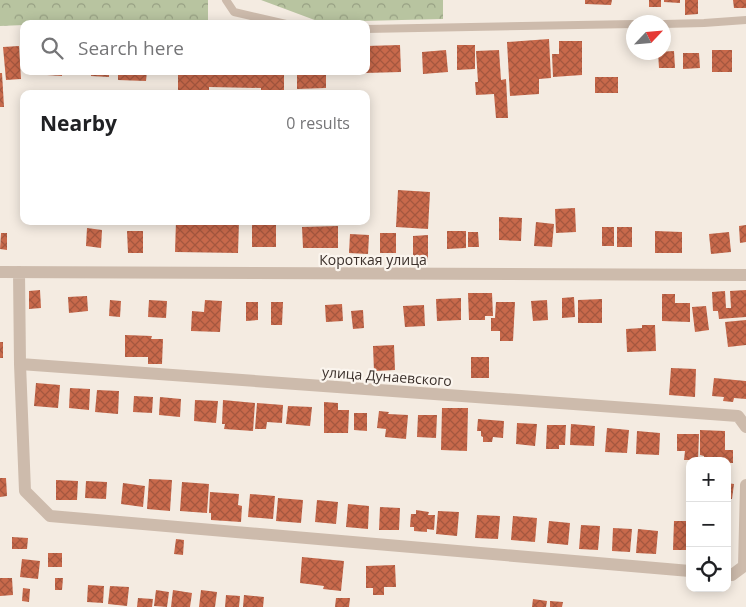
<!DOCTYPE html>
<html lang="en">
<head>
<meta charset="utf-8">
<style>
  :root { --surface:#fff; --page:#f2f2f2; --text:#202124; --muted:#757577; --line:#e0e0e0 }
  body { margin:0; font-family:"Open Sans",sans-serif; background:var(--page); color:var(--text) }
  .controls { position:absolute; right:15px; bottom:15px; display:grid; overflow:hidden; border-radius:10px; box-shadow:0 2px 12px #0003 }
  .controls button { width:45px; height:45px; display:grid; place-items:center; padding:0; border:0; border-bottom:1px solid var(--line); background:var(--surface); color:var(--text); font:25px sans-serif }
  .compass { position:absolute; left:626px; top:15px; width:45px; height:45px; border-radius:50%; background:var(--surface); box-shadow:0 2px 12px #0003; rotate:64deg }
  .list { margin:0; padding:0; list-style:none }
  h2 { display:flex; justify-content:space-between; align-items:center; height:65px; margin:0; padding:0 20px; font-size:21px }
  h2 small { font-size:16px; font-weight:400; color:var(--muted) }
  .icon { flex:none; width:28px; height:28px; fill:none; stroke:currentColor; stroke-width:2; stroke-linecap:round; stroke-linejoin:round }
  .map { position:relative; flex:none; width:746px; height:607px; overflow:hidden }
  .search { position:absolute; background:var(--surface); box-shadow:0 2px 12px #0003; left:20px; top:20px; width:350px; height:55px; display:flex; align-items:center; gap:12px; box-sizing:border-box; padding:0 18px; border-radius:10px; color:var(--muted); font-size:19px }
  .panel { position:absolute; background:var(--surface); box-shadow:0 2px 12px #0003; left:20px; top:90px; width:350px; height:135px; border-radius:10px }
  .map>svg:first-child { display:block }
</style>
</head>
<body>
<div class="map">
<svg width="746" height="607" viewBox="0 0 746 607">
  <defs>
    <pattern id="forest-crowns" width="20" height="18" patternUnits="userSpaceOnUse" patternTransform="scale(1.25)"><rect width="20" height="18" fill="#b8c4a0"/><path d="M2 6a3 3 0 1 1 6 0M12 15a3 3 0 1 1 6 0" fill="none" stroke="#97a083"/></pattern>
    <pattern id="building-cross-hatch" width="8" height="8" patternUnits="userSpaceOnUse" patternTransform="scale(1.25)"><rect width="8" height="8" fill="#c8694b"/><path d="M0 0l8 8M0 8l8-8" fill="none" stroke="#a4573f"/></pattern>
  </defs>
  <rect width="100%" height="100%" fill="#f4ebe1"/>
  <path fill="url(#forest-crowns)" d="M0,0H208V20L24,24V25L0,26Z
    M261,0H443V19L320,22Z"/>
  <path fill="url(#building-cross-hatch)" d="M585,0H612L611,5L585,4Z
    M649,0H661V7H649Z
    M664,0H680V3L664,2Z
    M685,0H698V14L685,15Z
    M733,0H746V8H734Z
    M549,39L551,78L539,79V94L510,96L507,42Z
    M559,41H582V75L553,77L552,54H559Z
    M400,45L401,72L365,73L366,71V46Z
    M457,45H475V69L457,70Z
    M19,46L21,79L6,80L3,47Z
    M446,50L448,72L423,74L422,52Z
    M499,50L501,80L506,79L508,118H496L494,94L476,95L475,82H478L476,51Z
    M712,50H732V72H712Z
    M674,51L675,68H659L658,52Z
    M683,53H699L700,68L683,69Z
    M47,71H62V76L47,75Z
    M91,71H109V77L91,76Z
    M118,71H147L146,81L118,80Z
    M178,71H284V94H261V88L209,87V94H178Z
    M297,71H326V88L297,89Z
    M0,73H2L4,107H0Z
    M595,77H618V93H595Z
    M398,190L430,192L428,229L396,227Z
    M575,208L576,232L556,233L555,209Z
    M499,217L522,218L521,241L499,240Z
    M176,221H239L238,253L175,252Z
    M536,222L554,224L552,247L534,246Z
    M252,223H276V247H252Z
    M746,225V242L740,243L739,226Z
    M338,226V248H303L302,227Z
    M602,227H614V246H602Z
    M617,227H632V247H617Z
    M87,228L102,230L101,248L86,246Z
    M127,231H143V253H128Z
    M447,231H466V248L447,249Z
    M655,231L682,232V253H655Z
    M468,232H478L479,247H468Z
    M729,232L731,252L711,254L709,234Z
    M1,233H7V250L0,249Z
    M380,233H396V253H380Z
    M350,234L369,235L368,254L349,253Z
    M428,235V262H413V236Z
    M40,290L41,308L29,309V291Z
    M746,290V317L719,319L718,311H713L712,292L725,291L726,308H731L730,291Z
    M468,293H492L493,316H485V320H469Z
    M662,294H675V303H690V322L662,321Z
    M87,296L88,311L69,313L68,297Z
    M574,297L575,317L562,318V298Z
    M461,298V320L437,321L436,299Z
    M602,299V323H578V300Z
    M110,300L121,301L120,317L109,316Z
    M149,300L167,301L166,318L148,317Z
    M205,300L222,301L220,332L191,331L192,311L204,312Z
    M547,300L548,320L533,321L531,301Z
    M246,302H258V320L246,321Z
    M271,302H283L282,325H271Z
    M496,302H515L513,341H500V331H491V318H495Z
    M342,304L343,321L326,322L325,305Z
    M424,305L425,326L405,327L403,306Z
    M706,306L709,330L695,332L692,307Z
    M363,310L364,328L353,329L351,311Z
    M746,320V345L728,347L725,322Z
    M642,325H655L656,351L627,352L626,329L642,328Z
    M125,335L152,336L151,339H163L162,364H148V357H125Z
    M0,342H3V358H0Z
    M394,345L395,370L374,371L373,346Z
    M471,357H489V378H471Z
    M671,368L696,369L695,397L669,395Z
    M714,378L746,381V399L734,398L733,402L723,401L724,397L712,396Z
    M36,383L60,385L58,408L34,406Z
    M70,388L90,389L89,410L69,408Z
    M97,390L119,391L118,414L95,412Z
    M134,396L153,397L152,413L133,412Z
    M160,397L181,399L180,417L159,415Z
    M195,400L218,401L216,423L194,421Z
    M223,400L255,403L253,431L224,429L225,424H222Z
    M324,402L338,403V410H349L348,433H324Z
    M257,403L283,405L282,423L267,422L266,429H255Z
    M288,406L312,407L310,426L286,424Z
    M442,408H468L467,451L441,450Z
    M379,411L389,412L388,414L408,415L406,439L385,437L386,429L377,428Z
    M354,413H367V431L354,430Z
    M418,415H437L436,438L417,437Z
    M478,419L504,421L503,438L493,437L492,442H483V437L481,436V431H477Z
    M517,423L537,424L535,446L516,444Z
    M571,424L595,426L594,446L570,445Z
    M547,425H566L565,445H559V449H546Z
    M607,428L629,430L627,453L605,452Z
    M700,430L725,431V450H733V463H727V461H704V456L700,455Z
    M637,431L660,433L659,455L636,454Z
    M677,434H699L698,460H684L685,451H677Z
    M0,478H6L7,496L0,497Z
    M149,479L172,480L170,511L147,509Z
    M56,480L78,481L77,500H56Z
    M86,481L107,482L106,499L85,498Z
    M182,482L209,484L207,513L180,511Z
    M123,483L145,486L143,507L121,504Z
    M727,483L734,484L732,499H727Z
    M210,492L239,494L238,505L242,506L241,522L211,520V513H209Z
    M250,494L275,496L273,519L248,517Z
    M278,498L303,500L301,523L276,521Z
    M317,500L338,502L336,524L315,522Z
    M348,504L369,506L368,529L346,527Z
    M380,507L400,508L399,530H379Z
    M416,510L429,512L428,515H435L434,530L427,529V532L414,531V527H410L411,514H416Z
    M438,511L459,512L457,536L436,534Z
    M477,515L500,516L498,539L475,538Z
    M513,516L537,518L535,542L511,540Z
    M549,521L570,523L568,545L547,543Z
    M674,521H690V550H673Z
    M581,525L600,526L598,550L579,549Z
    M613,528L632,529L630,552L612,551Z
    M638,529L658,531L656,554L636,553Z
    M12,537L28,538L27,549H12Z
    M176,539L184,540L183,555L174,554Z
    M48,553H62V567H48Z
    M302,557L344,561L341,591L323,589L324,586L300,583Z
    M22,559L40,561L38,579L20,577Z
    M395,565L396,587H384V595H373V588H366V566Z
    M0,578H12L13,595L0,596Z
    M55,578H63L62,590H55Z
    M88,585L104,586L103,603L87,602Z
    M110,586L129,587L127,606L108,604Z
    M23,588L30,589L29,602L22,601Z
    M156,590L169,592L167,607L154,606Z
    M173,590L192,593L190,607H171Z
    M201,590L217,592L215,607H199Z
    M226,595L240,596L239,607H225Z
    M244,595L264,597L263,607H243Z
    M138,598L153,599L152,607H137Z
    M336,598H350L349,607H335Z
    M533,599L547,601L546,607H532Z
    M550,601L563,602L562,607H550Z"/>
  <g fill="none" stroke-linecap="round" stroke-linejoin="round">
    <path stroke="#cdbbac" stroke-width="8" d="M226,0L234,12L286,24
      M664,24L704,23L746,20
      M366,29L634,24"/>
    <path stroke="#cdbbac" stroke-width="12" d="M0,272L746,275
      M19,272L20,364L25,491L50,516L690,571
      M20,364L738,416L746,427
      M727,574L732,575L744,566L746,485"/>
  </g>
  <g text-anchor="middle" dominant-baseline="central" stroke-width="4.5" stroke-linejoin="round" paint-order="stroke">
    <g font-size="14" fill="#3b302b" stroke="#fbf5ee">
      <text x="373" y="259">Короткая улица</text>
      <text transform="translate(387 376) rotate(4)">улица Дунаевского</text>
    </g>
  </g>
</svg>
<div class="controls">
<button>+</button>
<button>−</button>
<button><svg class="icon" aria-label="locate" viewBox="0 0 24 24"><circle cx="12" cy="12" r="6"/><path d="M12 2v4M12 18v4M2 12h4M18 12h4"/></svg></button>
</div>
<svg class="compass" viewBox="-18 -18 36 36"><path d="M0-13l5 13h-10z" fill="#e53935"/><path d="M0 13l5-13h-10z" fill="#757577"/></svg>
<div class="search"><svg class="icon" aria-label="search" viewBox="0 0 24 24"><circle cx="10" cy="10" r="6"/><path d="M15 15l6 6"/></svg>Search here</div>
<section class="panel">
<h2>Nearby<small>0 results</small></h2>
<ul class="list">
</ul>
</section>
</div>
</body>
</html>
